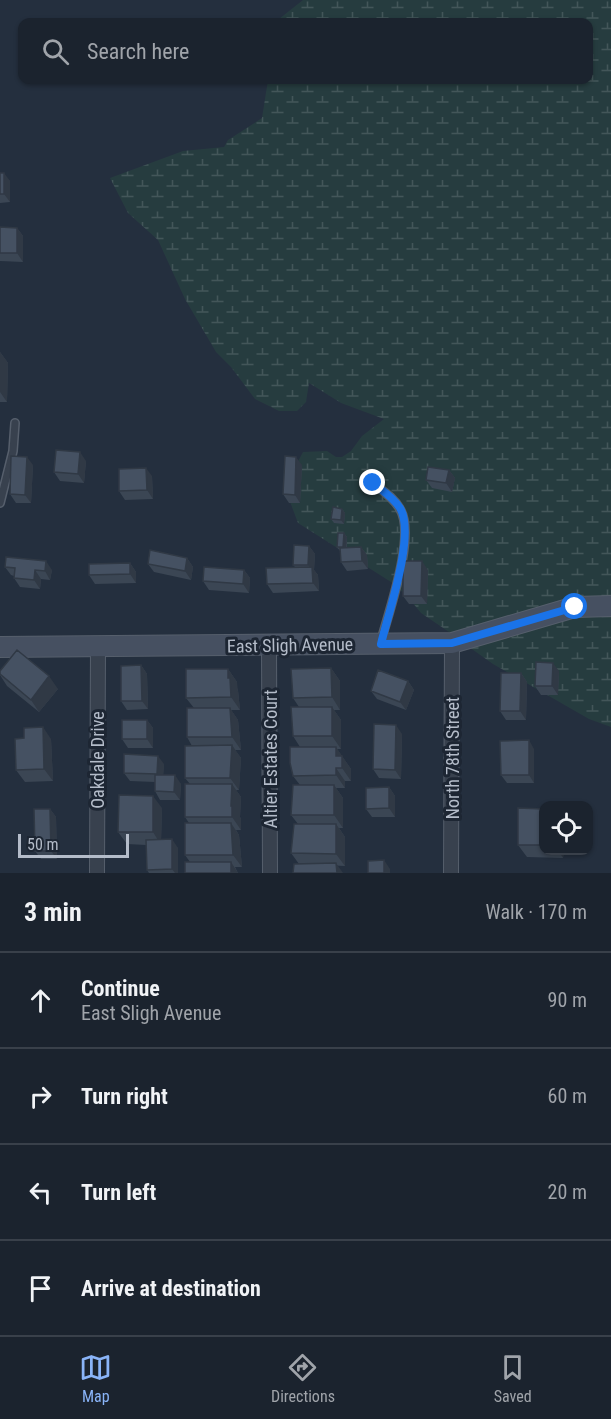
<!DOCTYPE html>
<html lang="en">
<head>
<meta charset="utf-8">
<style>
  :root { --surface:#1b232e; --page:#282f3a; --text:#f1f3f6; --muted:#a0a4aa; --line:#39404a; --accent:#8ab4f8 }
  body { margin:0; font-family:"Roboto Condensed",sans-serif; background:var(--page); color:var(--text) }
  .controls { position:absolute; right:18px; bottom:18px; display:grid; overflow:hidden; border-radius:12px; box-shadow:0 2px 4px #0004 }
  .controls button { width:54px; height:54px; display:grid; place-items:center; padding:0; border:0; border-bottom:2px solid var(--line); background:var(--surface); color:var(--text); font:30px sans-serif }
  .scale { position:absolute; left:18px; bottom:15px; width:111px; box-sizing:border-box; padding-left:6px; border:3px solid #b4bcc9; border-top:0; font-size:16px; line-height:21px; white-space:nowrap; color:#b4bcc9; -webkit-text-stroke:4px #1d2633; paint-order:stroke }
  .stop { position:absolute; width:18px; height:18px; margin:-14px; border:4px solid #1a73e8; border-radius:50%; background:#fff }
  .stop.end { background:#1a73e8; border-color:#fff; box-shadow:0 2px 6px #0008 }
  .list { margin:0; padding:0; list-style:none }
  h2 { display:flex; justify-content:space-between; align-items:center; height:78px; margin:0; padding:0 24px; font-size:26px }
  h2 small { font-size:20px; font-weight:400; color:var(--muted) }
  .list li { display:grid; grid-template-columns:39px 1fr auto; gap:18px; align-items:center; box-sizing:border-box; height:96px; padding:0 24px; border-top:2px solid var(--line) }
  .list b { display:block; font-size:22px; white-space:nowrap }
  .list p { margin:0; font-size:20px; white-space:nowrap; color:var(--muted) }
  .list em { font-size:20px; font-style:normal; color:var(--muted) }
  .icon { flex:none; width:33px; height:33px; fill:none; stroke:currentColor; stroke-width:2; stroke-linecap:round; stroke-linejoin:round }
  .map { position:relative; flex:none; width:611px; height:873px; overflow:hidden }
  .search { position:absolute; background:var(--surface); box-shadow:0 2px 4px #0004; left:18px; right:18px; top:18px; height:66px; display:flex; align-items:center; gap:15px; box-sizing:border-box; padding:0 21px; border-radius:12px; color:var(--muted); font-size:22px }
  .sheet { height:462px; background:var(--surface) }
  nav { display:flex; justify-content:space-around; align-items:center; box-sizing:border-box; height:84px; border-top:2px solid var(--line); background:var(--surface); font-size:16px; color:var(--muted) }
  nav a { display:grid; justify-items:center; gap:3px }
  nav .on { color:var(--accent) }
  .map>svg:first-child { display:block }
</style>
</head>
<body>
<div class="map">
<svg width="611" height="873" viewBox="0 0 611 873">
  <defs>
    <pattern id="wetland-marsh" width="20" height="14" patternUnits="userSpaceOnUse" patternTransform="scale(1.5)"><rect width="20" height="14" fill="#263c3f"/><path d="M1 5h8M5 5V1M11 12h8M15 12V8" fill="none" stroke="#435659"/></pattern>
  </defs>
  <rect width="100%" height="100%" fill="#242f3e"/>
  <path fill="url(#wetland-marsh)" d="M303,0H611V597L452,634L421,613L407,596L391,582L298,523L289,499L292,473L303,452L327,451L336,457H342L351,451L362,436L384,419L341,403L309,383L306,402L297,411H279L255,399L231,367L216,352L185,299L158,240L128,213L110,178L183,151L224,147L228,140L262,118L268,80H588V22H278L279,19Z
    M611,614V727L589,719L493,664L469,647L576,615Z"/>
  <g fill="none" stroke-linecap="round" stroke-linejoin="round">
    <defs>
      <path id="lane" d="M373,483C383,491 394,498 400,509C416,535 389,611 381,641
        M0,503L13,451L15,423"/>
      <path id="street" d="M269,645L270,873
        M97,873L98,646
        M451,873L452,643"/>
      <path id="secondary" d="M0,647L452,643L575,607L611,606"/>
    </defs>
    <use href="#lane" stroke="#565f6c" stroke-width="10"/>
    <use href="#street" stroke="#565f6c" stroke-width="16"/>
    <use href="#secondary" stroke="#565f6c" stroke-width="22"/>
    <use href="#lane" stroke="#38414e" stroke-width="7"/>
    <use href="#street" stroke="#38414e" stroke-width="14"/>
    <use href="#secondary" stroke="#465061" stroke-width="20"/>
  </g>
  <path fill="#3b4654" d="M0,173L10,181V202L0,203Z
    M0,227L17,228L23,236V262L0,261Z
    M0,352L8,363L7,402H0Z
    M86,461L84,483L60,481L54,472Z
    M33,465L31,503H16L10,494Z
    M302,465L300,503H289L283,494Z
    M449,470L455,478L452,492L432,488L426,480Z
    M152,476L153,499L125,500L119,491Z
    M342,509L345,513L344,524L334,523L331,519Z
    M344,533L347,537V548L361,547L367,555L368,569L347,571L341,562L340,551L337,547Z
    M309,546L315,554L314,570L318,575L319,591L273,593L267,584L295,567L293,565Z
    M187,558L193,567L191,580L154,572L148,564Z
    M130,563L136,572V583L95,584L89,575Z
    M5,567L52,570L50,580L41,579L40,589L20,587L14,578V576L11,575Z
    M244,570L250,578L249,593L209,590L203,581Z
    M428,570L427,604H409L403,596Z
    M141,665L147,674L148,709L127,710L121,701Z
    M331,668L340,681V710H334L341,720V749H337L351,769V781H345V788H336L343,798V828H339L345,837V866L299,864L291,853L298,824L291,815L300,785L293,776L300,747L293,736L299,707L293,698Z
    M228,669L237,682V688L238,690L240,710H231L238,720L241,750H235L241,758L239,790H236L241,797L240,817L241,819V830H236L239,835L242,867H235L238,873H185L190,862L185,855L189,823L185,817L190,784L185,778L192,746L187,737L194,708L186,698Z
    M0,671L58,689L39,712L7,686L0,675Z
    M559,671L558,695H541L535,686Z
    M521,673L527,682L526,720H506L500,711Z
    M408,681L414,690L406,710L377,699L371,691Z
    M147,720L153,728V748H128L122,739Z
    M402,734L401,779L379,778L373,769Z
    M24,738L51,739L53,781L25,782L16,770Z
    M534,749V783H507L501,775Z
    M164,764L163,775L181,784L180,800H160L155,791V782L130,781L124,773Z
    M389,787L395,796V817H372L366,809Z
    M162,808L161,840L178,848V873H149L147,870L146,845L127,844L118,832Z
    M50,809L56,817L57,859H41L35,851Z
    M543,810V850H564L563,858L527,857L518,845Z"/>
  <path fill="#303945" d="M4,173L10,181V202L4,194Z
    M17,228L23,236V262L17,253Z
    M0,352L8,363L7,402L0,392Z
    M80,452L86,461L84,483L78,474Z
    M27,457L33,465L31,503L25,495Z
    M296,457L302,465L300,503L295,495Z
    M146,468L152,476L153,499L147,490Z
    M449,470L455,478L452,492L446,483Z
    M342,509L345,513L344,524L341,520Z
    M344,533L347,537L346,552L343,547Z
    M309,546L315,554L314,570L318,575L319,591L313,583L312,571L308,565Z
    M361,547L367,555L368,569L362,561Z
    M187,558L193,567L191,580L185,571Z
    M46,561L52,570L50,580L45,571Z
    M422,561L428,570L427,604L421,596Z
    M130,563L136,572V583L130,574Z
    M35,570L41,579L40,589L34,580Z
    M244,570L250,578L249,593L243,584Z
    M553,663L559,671L558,695L552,686Z
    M141,665L147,674L148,709L142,701Z
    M331,668L340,681V710L332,697Z
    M228,669L237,682L240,710L231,697L228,678Z
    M521,673L527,682L526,720L520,711Z
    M49,676L58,689L39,712L31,700Z
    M408,681L414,690L406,710L400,702Z
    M332,707L341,720V749L332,736Z
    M230,708L238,720L241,750L232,737Z
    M147,720L153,728V748L147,739Z
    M396,725L402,734L401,779L395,770Z
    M43,727L51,739L53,781L44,769Z
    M529,740L534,749V783L529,775Z
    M232,745L241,758L239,790L230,778Z
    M336,747L351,769V781L342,768L336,756Z
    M158,756L164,764L163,782L157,774Z
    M336,768L345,781V788L336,775Z
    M175,775L181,784L180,800L174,792Z
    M232,784L241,797L240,817L241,819V830L232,817L231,806Z
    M334,785L343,798V828L334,815Z
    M389,787L395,796V817L389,808Z
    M153,796L162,808L161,845L153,832Z
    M50,809L56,817L57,859L51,851Z
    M231,823L239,835L242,867L233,855Z
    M336,824L345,837V866L336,854Z
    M172,839L178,848V873H175L172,869Z
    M558,850H564L563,858Z
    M384,860L390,869V873H384Z
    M231,862L238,873H231Z
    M336,863L343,873H337Z"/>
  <path fill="#455162" stroke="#303945" stroke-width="1.5" d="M0,173H4V194H0Z
    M0,227L17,228V253H0Z
    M56,450L80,452L78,474L54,472Z
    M11,456L27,457L25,495L10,494Z
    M285,456L296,457L295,495L283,494Z
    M428,467L449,470L446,483L426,480Z
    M146,468L147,490L119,491V469Z
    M333,507L342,509L341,520L331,519Z
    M338,533H344L343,547H337Z
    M294,545L309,546L308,565H293Z
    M361,547L362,561L341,562L340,548Z
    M150,550L187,558L185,571L148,564Z
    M6,557L46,561L45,571L35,570L34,580L14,578L15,568L5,567Z
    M403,561H422L421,596H403Z
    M130,563V574L89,575V564Z
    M204,567L244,570L243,584L203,581Z
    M312,567L313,583L267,584L266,568Z
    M17,650L49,676L31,700L0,674V671Z
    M536,662L553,663L552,686H535Z
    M141,665L142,701H121V666Z
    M331,668L332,697L293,698L291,669Z
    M186,669H228V678H230L231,697L186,698Z
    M378,670L408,681L400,702L371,691Z
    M501,673H521L520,711H500Z
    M291,707H332V736H293Z
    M187,708H230L232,737H187Z
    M122,720H147V739H122Z
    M374,724L396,725L395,770L373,769Z
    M43,727L44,769L16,770L15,739L24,738V728Z
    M529,740V775H501L500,741Z
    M232,745L230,778H185V746Z
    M290,747H336V756H342V768H336V775L293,776L290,763Z
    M124,754L158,756L157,774L124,773Z
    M155,775H175L174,792L155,791Z
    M185,784H232L231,806H232V817H185Z
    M293,785H334V815H291Z
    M389,787V808L366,809V788Z
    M119,795L153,796V832H118Z
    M518,808L543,809V845H518Z
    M34,809H50L51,851H35Z
    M185,823H231L233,855H185Z
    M294,824H336V854L291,853Z
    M172,839V869L147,870L146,840Z
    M384,860V873H368V861Z
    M185,862H231V873H185Z
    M336,863L337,873H293L294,864Z"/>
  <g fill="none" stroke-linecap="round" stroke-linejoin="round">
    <path stroke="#1a73e8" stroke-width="8" d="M373,483C383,491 394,498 400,508C416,534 388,614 381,644L452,643L575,607"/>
  </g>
  <g text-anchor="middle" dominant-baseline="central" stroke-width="6" stroke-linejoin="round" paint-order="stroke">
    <g font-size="18" fill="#b4bcc9" stroke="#1d2633">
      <text transform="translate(290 645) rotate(-1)">East Sligh Avenue</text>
      <text transform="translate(452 758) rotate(-90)">North 78th Street</text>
      <text transform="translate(270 759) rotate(-90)">Altier Estates Court</text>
      <text transform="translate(97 760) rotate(-90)">Oakdale Drive</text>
    </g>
  </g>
</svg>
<div class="controls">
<button><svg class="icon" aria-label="locate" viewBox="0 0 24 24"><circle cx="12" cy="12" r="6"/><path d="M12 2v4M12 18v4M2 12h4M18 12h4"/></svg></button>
</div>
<div class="scale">50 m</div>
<div class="stop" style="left:575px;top:607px"></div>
<div class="stop end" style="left:373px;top:483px"></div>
<div class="search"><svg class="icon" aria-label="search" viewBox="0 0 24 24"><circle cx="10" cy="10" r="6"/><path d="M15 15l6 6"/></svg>Search here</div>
</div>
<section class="sheet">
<h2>3 min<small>Walk · 170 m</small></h2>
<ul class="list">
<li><svg class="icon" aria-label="ahead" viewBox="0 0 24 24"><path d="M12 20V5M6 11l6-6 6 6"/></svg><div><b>Continue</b><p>East Sligh Avenue</p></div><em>90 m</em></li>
<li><svg class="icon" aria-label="right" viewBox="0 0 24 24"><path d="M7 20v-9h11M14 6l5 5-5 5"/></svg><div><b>Turn right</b></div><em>60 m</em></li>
<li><svg class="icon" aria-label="left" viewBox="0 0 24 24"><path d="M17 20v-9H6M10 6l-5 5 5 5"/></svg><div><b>Turn left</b></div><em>20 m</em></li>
<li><svg class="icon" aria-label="arrive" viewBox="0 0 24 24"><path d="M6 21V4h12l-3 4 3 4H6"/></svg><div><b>Arrive at destination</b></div></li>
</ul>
</section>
<nav>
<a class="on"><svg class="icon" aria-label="map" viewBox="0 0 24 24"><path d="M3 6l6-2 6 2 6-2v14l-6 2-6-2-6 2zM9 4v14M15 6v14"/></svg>Map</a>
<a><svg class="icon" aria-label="directions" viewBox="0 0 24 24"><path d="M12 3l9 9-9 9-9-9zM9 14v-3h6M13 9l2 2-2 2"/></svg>Directions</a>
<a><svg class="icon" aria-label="saved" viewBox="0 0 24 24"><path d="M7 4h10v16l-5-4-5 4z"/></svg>Saved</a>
</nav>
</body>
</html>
